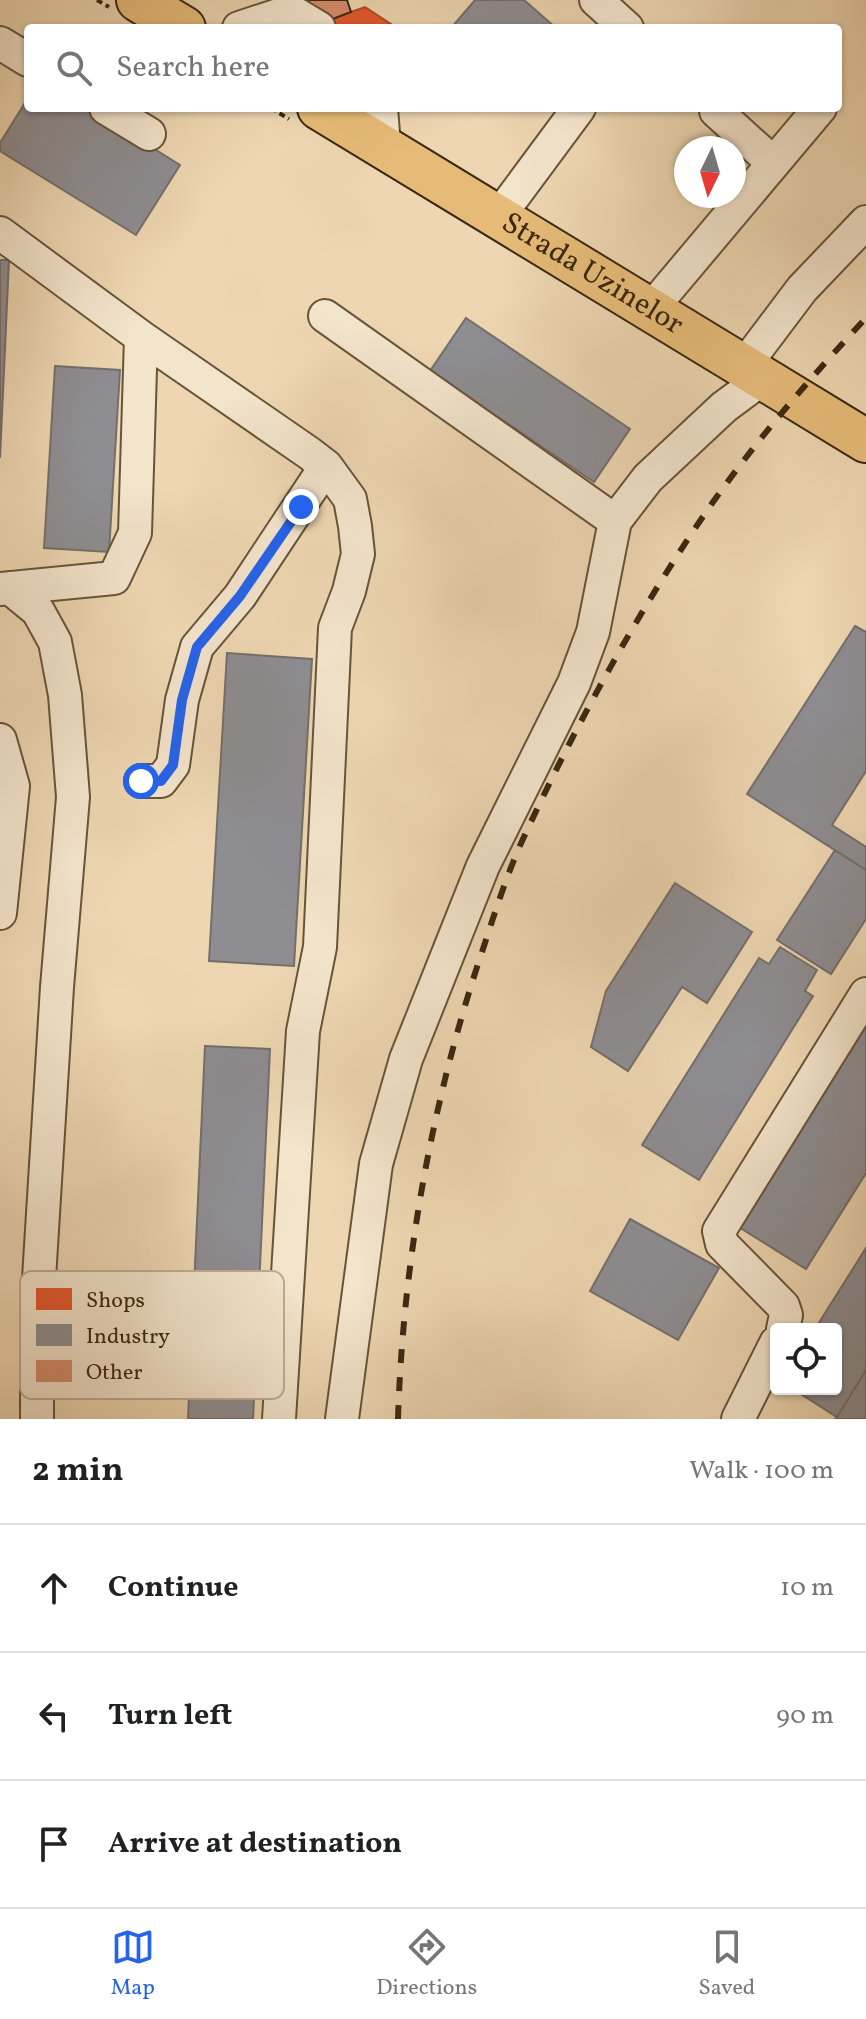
<!DOCTYPE html>
<html lang="en">
<head>
<meta charset="utf-8">
<style>
  :root { --surface:#fff; --page:#f2f2f2; --text:#202124; --muted:#757577; --line:#e0e0e0; --accent:#2563eb }
  body { margin:0; font-family:Vollkorn,serif; background:var(--page); color:var(--text) }
  .controls { position:absolute; right:24px; bottom:24px; display:grid; overflow:hidden; border-radius:8px; box-shadow:0 2px 6px #0004 }
  .controls button { width:72px; height:72px; display:grid; place-items:center; padding:0; border:0; border-bottom:2px solid var(--line); background:var(--surface); color:var(--text); font:40px sans-serif }
  .compass { position:absolute; left:674px; top:136px; width:72px; height:72px; border-radius:50%; background:var(--surface); box-shadow:0 2px 6px #0004; rotate:185deg }
  .stop { position:absolute; width:24px; height:24px; margin:-18px; border:6px solid #2563eb; border-radius:50%; background:#fff }
  .stop.end { background:#2563eb; border-color:#fff; box-shadow:0 2px 8px #0008 }
  .list { margin:0; padding:0; list-style:none }
  h2 { display:flex; justify-content:space-between; align-items:center; height:104px; margin:0; padding:0 32px; font-size:34px }
  h2 small { font-size:26px; font-weight:400; color:var(--muted) }
  .list li { display:grid; grid-template-columns:52px 1fr auto; gap:24px; align-items:center; box-sizing:border-box; height:128px; padding:0 32px; border-top:2px solid var(--line) }
  .list b { display:block; font-size:30px; white-space:nowrap }
  .list em { font-size:26px; font-style:normal; color:var(--muted) }
  .icon { flex:none; width:44px; height:44px; fill:none; stroke:currentColor; stroke-width:2; stroke-linecap:round; stroke-linejoin:round }
  .map { position:relative; flex:none; width:866px; height:1419px; overflow:hidden }
  .search { position:absolute; background:var(--surface); box-shadow:0 2px 6px #0004; left:24px; right:24px; top:24px; height:88px; display:flex; align-items:center; gap:20px; box-sizing:border-box; padding:0 28px; border-radius:8px; color:var(--muted); font-size:30px }
  .sheet { height:488px; background:var(--surface) }
  nav { display:flex; justify-content:space-around; align-items:center; box-sizing:border-box; height:112px; border-top:2px solid var(--line); background:var(--surface); font-size:22px; color:var(--muted) }
  nav a { display:grid; justify-items:center; gap:4px }
  nav .on { color:var(--accent) }
  .map>svg:first-child { display:block }
</style>
</head>
<body>
<div class="map">
<svg width="866" height="1419" viewBox="0 0 866 1419">
  <rect width="100%" height="100%" fill="#edd6b1"/>
  <filter id="stains"><feTurbulence type="fractalNoise" baseFrequency=".0025" numOctaves="4"/><feColorMatrix values="0 0 0 0 .2 0 0 0 0 .09 0 0 0 0 .02 0 0 0 .5 -.17"/></filter>
  <radialGradient id="worn" r=".72"><stop offset=".6" stop-color="#630" stop-opacity="0"/><stop offset="1" stop-color="#630" stop-opacity=".3"/></radialGradient>
  <path fill="#e4572e" stroke="#b14925" stroke-width="2" d="M365,7L397,28H310L351,12Z"/>
  <path fill="#8d8d92" stroke="#746f6b" stroke-width="2" d="M475,0H524L556,28H451Z
    M28,98V108H89L180,165L136,235L0,151V143Z
    M0,260H9L0,458Z
    M466,318L630,429L594,482L430,371Z
    M55,366L120,370L109,552L44,548Z
    M855,626L866,632V771L832,825L866,847V870L747,794Z
    M227,653L312,659L294,966L209,961Z
    M835,850L866,870V919L831,974L777,940Z
    M675,883L752,932L707,1003L682,987L628,1071L591,1047L606,991Z
    M780,947L817,970L805,991L813,996L699,1180L642,1145L759,958L769,964Z
    M866,1012V1173L806,1269L734,1224Z
    M205,1046L270,1049L253,1419H188Z
    M630,1219L719,1268L678,1340L590,1291Z
    M866,1248V1370L837,1417L793,1389H836V1329H815Z
    M866,1370V1419H835L837,1417Z"/>
  <path fill="#d38b6a" stroke="#3a2810" stroke-width="2" d="M308,0H347L351,12L317,25Z"/>
  <g fill="none" stroke-linecap="round" stroke-linejoin="round">
    <defs>
      <path id="minor" d="M596,0L627,28
        M239,28L291,11L319,28
        M0,43L28,60
        M106,108L149,134
        M381,108L384,146
        M716,111L773,163
        M499,216L579,108
        M0,233L141,337L309,453L326,466L350,499L355,526L358,554L349,591L335,628L320,947L303,1031L279,1419
        M651,309L820,108
        M325,316L615,521
        M744,366L802,289L866,222
        M10,588L38,611L55,642L65,695L73,797L57,987L37,1311V1419
        M0,589L114,578L135,533L141,337
        M0,740L13,786L0,913
        M141,781H161L173,765L182,700L197,647L240,596L326,466
        M783,1329L786,1315L783,1306L722,1244L719,1231L866,994
        M342,1419L376,1164L406,1059L483,866L574,683L593,632L615,521L648,478L724,407L763,378
        M738,1419L776,1343"/>
      <g id="major">
        <path d="M138,0L184,28"/>
        <path id="s1" d="M319,108L866,441"/>
      </g>
    </defs>
    <use href="#minor" stroke="#675438" stroke-width="36"/>
    <use href="#major" stroke="#3a2810" stroke-width="46"/>
    <path stroke="#3a2810" stroke-width="4" stroke-dasharray="6 4" stroke-linecap="butt" d="M97,0L109,7
      M271,108L289,119"/>
    <use href="#minor" stroke="#f3e4cc" stroke-width="32"/>
    <use href="#major" stroke="#e6bb78" stroke-width="42"/>
    <path stroke="#3a2810" stroke-width="6" stroke-dasharray="14 14" stroke-linecap="butt" d="M398,1419C403,1260 432,1100 483,949C495,912 507,874 523,839C575,726 642,604 713,502C759,437 812,376 866,318"/>
  </g>
  <g fill="none" stroke-linecap="round" stroke-linejoin="round">
    <path stroke="#2563eb" stroke-width="10" d="M141,781H161L173,765L182,700L197,647L240,596L301,507"/>
  </g>
  <g text-anchor="middle" dominant-baseline="central" stroke-width="8" stroke-linejoin="round" paint-order="stroke">
    <g font-size="30" fill="#3a2810" stroke="#f3e4cc">
      <text stroke="none"><textPath href="#s1" startOffset="320">Strada Uzinelor</textPath></text>
    </g>
  </g>
  <rect x="20" y="1271" width="264" height="128" rx="12" fill="#f3e4cc" stroke="#bcac94" stroke-width="2"/>
  <rect x="36" y="1288" width="36" height="22" fill="#e4572e"/>
  <rect x="36" y="1324" width="36" height="22" fill="#8d8d92"/>
  <rect x="36" y="1360" width="36" height="22" fill="#d38b6a"/>
  <g font-size="22" fill="#3a2810">
    <text x="86" y="1307">Shops</text>
    <text x="86" y="1343">Industry</text>
    <text x="86" y="1379">Other</text>
  </g>
  <rect width="100%" height="100%" filter="url(#stains)"/>
  <rect width="100%" height="100%" fill="url(#worn)"/>
</svg>
<div class="controls">
<button><svg class="icon" aria-label="locate" viewBox="0 0 24 24"><circle cx="12" cy="12" r="6"/><path d="M12 2v4M12 18v4M2 12h4M18 12h4"/></svg></button>
</div>
<svg class="compass" viewBox="-18 -18 36 36"><path d="M0-13l5 13h-10z" fill="#e53935"/><path d="M0 13l5-13h-10z" fill="#757577"/></svg>
<div class="stop" style="left:141px;top:781px"></div>
<div class="stop end" style="left:301px;top:507px"></div>
<div class="search"><svg class="icon" aria-label="search" viewBox="0 0 24 24"><circle cx="10" cy="10" r="6"/><path d="M15 15l6 6"/></svg>Search here</div>
</div>
<section class="sheet">
<h2>2 min<small>Walk · 100 m</small></h2>
<ul class="list">
<li><svg class="icon" aria-label="ahead" viewBox="0 0 24 24"><path d="M12 20V5M6 11l6-6 6 6"/></svg><div><b>Continue</b></div><em>10 m</em></li>
<li><svg class="icon" aria-label="left" viewBox="0 0 24 24"><path d="M17 20v-9H6M10 6l-5 5 5 5"/></svg><div><b>Turn left</b></div><em>90 m</em></li>
<li><svg class="icon" aria-label="arrive" viewBox="0 0 24 24"><path d="M6 21V4h12l-3 4 3 4H6"/></svg><div><b>Arrive at destination</b></div></li>
</ul>
</section>
<nav>
<a class="on"><svg class="icon" aria-label="map" viewBox="0 0 24 24"><path d="M3 6l6-2 6 2 6-2v14l-6 2-6-2-6 2zM9 4v14M15 6v14"/></svg>Map</a>
<a><svg class="icon" aria-label="directions" viewBox="0 0 24 24"><path d="M12 3l9 9-9 9-9-9zM9 14v-3h6M13 9l2 2-2 2"/></svg>Directions</a>
<a><svg class="icon" aria-label="saved" viewBox="0 0 24 24"><path d="M7 4h10v16l-5-4-5 4z"/></svg>Saved</a>
</nav>
</body>
</html>
